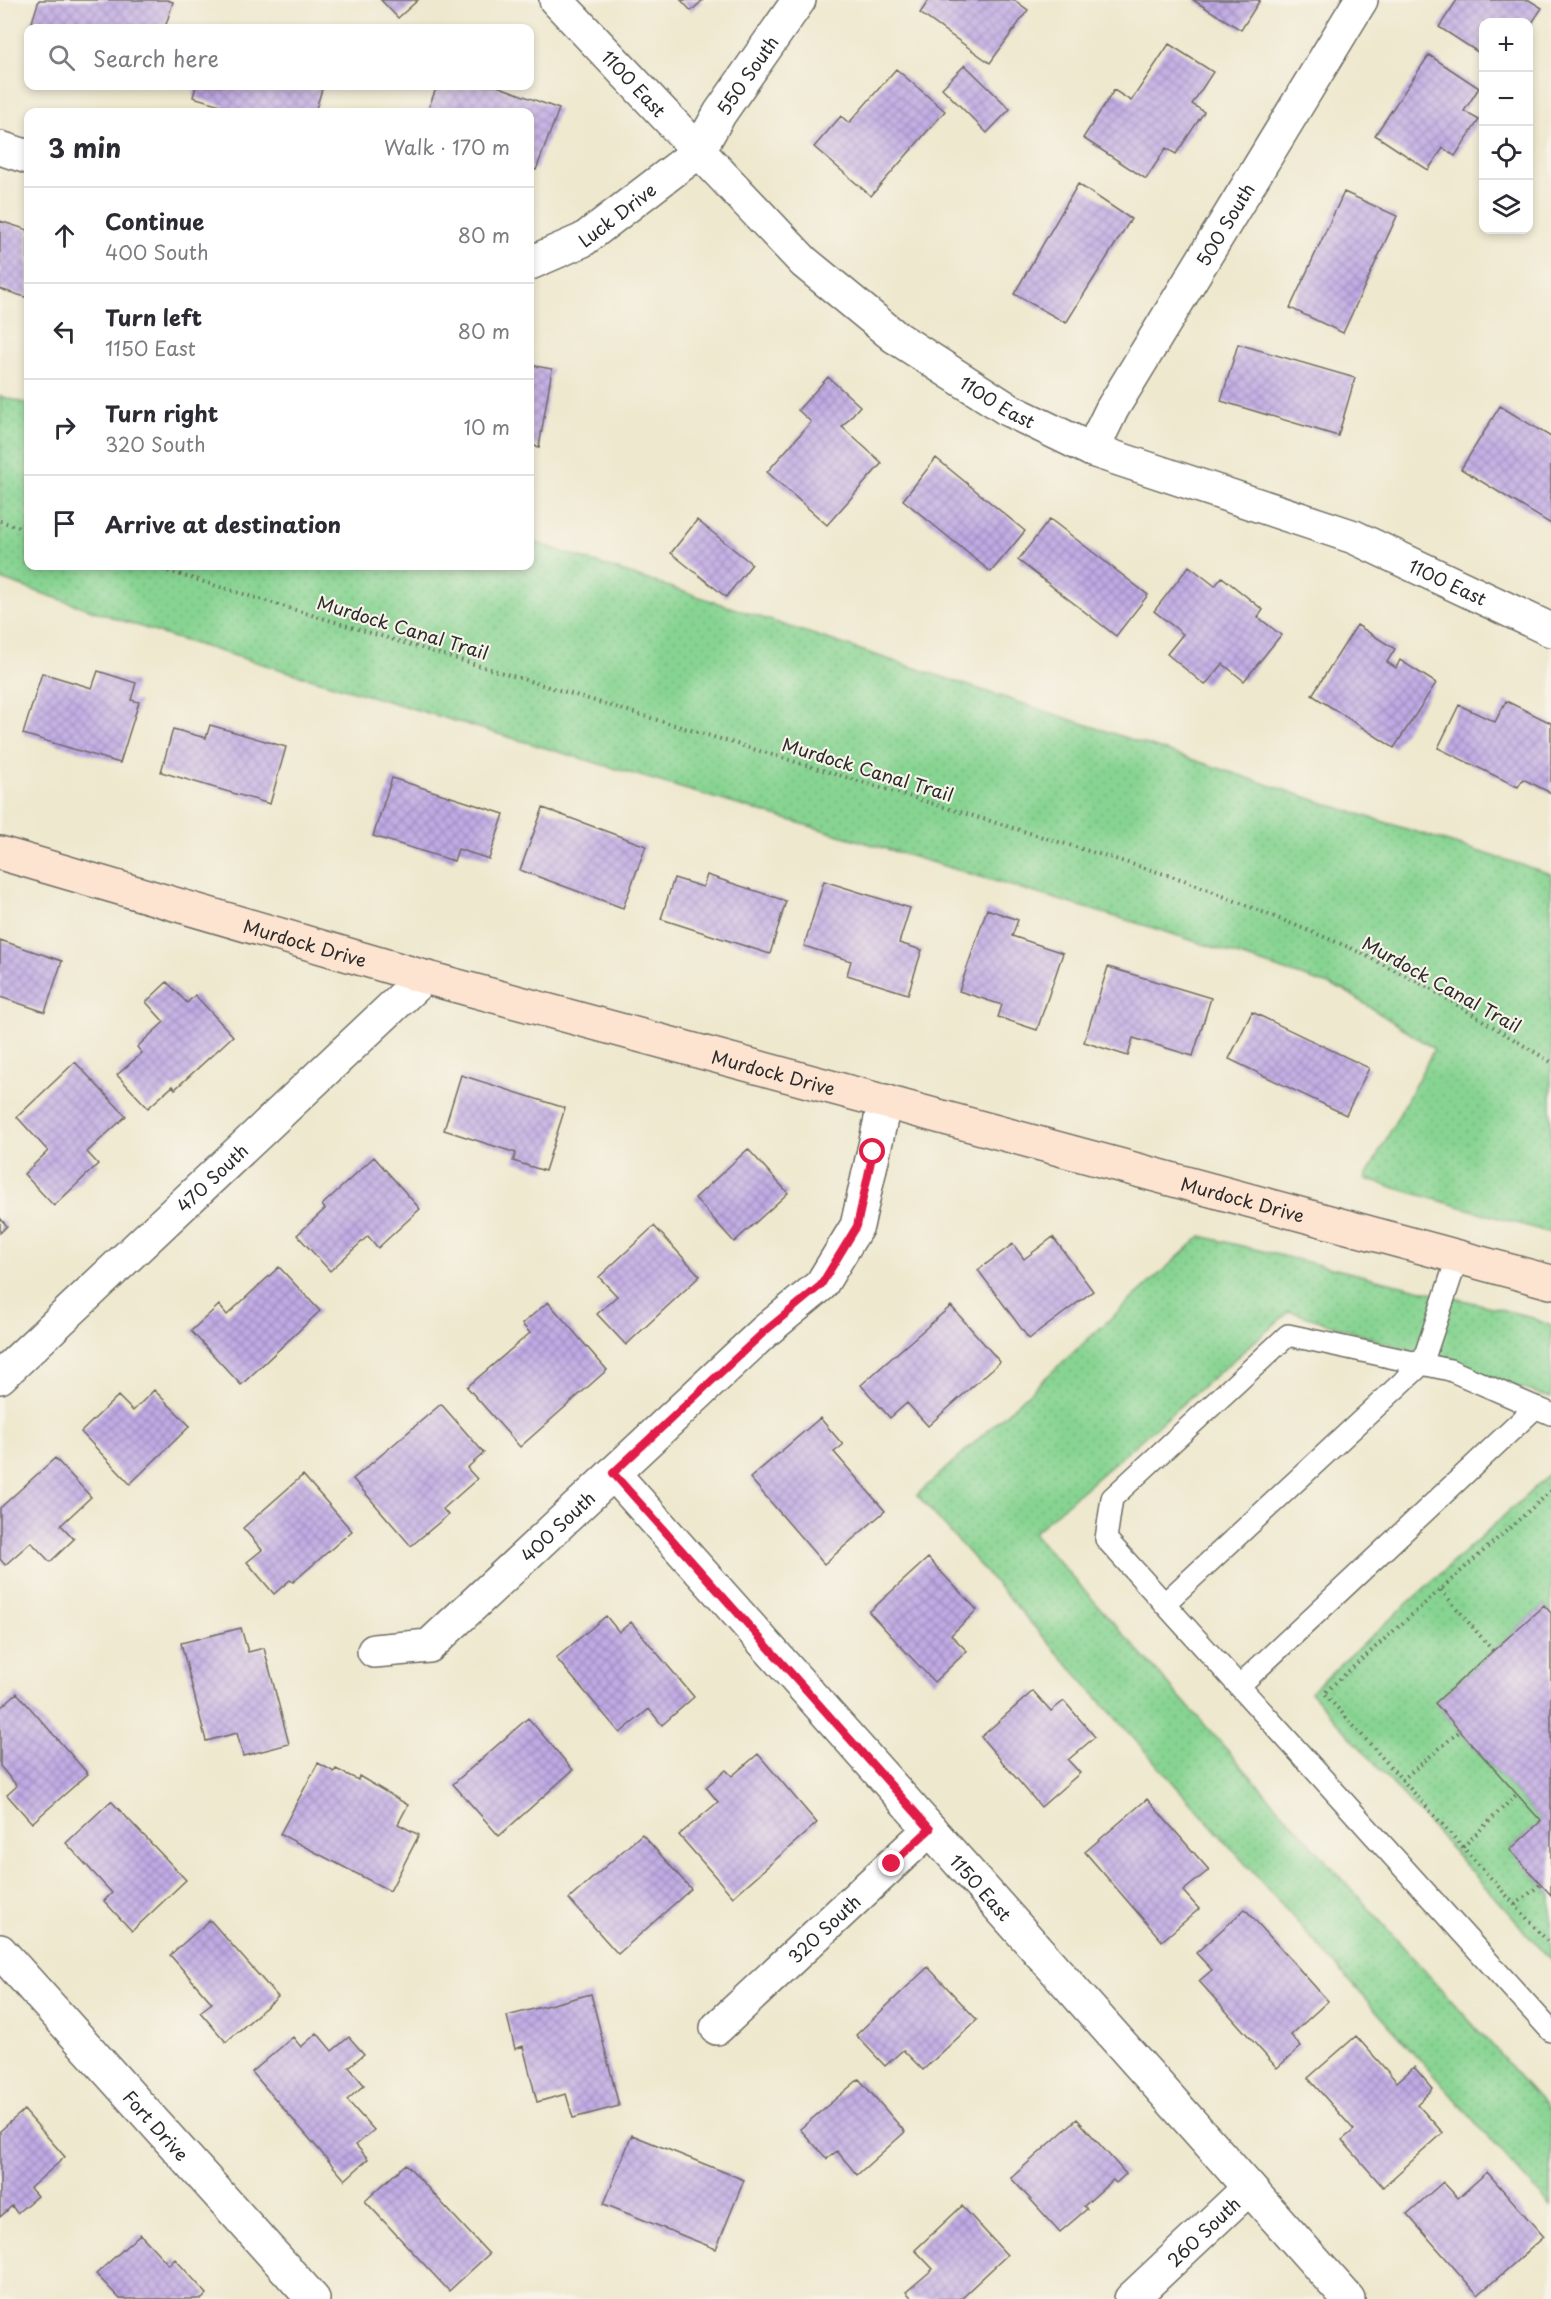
<!DOCTYPE html>
<html lang="en">
<head>
<meta charset="utf-8">
<style>
  :root { --surface:#fff; --page:#f2f2f3; --text:#2b2b33; --muted:#7c7c81; --line:#e1e1e2 }
  body { margin:0; font-family:"Playpen Sans",sans-serif; background:var(--page); color:var(--text) }
  .controls { position:absolute; right:18px; top:18px; display:grid; overflow:hidden; border-radius:12px; box-shadow:0 3px 9px #0003 }
  .controls button { width:54px; height:54px; display:grid; place-items:center; padding:0; border:0; border-bottom:2px solid var(--line); background:var(--surface); color:var(--text); font:30px sans-serif }
  .stop { position:absolute; width:18px; height:18px; margin:-14px; border:4px solid #e11d48; border-radius:50%; background:#fff }
  .stop.end { background:#e11d48; border-color:#fff; box-shadow:0 2px 6px #0008 }
  .list { margin:0; padding:0; list-style:none }
  h2 { display:flex; justify-content:space-between; align-items:center; height:78px; margin:0; padding:0 24px; font-size:26px }
  h2 small { font-size:20px; font-weight:400; color:var(--muted) }
  .list li { display:grid; grid-template-columns:39px 1fr auto; gap:18px; align-items:center; box-sizing:border-box; height:96px; padding:0 24px; border-top:2px solid var(--line) }
  .list b { display:block; font-size:22px; white-space:nowrap }
  .list p { margin:0; font-size:20px; white-space:nowrap; color:var(--muted) }
  .list em { font-size:20px; font-style:normal; color:var(--muted) }
  .icon { flex:none; width:33px; height:33px; fill:none; stroke:currentColor; stroke-width:2; stroke-linecap:round; stroke-linejoin:round }
  .map { position:relative; flex:none; width:1551px; height:2299px; overflow:hidden }
  .search { position:absolute; background:var(--surface); box-shadow:0 3px 9px #0003; left:24px; top:24px; width:510px; height:66px; display:flex; align-items:center; gap:15px; box-sizing:border-box; padding:0 21px; border-radius:12px; color:var(--muted); font-size:22px }
  .panel { position:absolute; background:var(--surface); box-shadow:0 3px 9px #0003; left:24px; top:108px; width:510px; height:462px; border-radius:12px }
  .map>svg:first-child { display:block }
</style>
</head>
<body>
<div class="map">
<svg width="1551" height="2299" viewBox="0 0 1551 2299">
  <defs>
    <pattern id="grass-dots" width="8" height="8" patternUnits="userSpaceOnUse" patternTransform="scale(1.5)"><rect width="8" height="8" fill="#87d492"/><path d="M2 2h.1M6 6h.1" fill="none" stroke="#75b67e" stroke-width="1.8" stroke-linecap="round"/></pattern>
    <pattern id="building-cross-hatch" width="8" height="8" patternUnits="userSpaceOnUse" patternTransform="scale(1.5)"><rect width="8" height="8" fill="#c1aae5"/><path d="M0 0l8 8M0 8l8-8" fill="none" stroke="#9d8bba"/></pattern>
  </defs>
  <rect width="100%" height="100%" fill="#f7f3e8"/>
  <filter id="ink" filterUnits="userSpaceOnUse"><feTurbulence type="fractalNoise" baseFrequency=".0167" numOctaves="2"/><feDisplacementMap in="SourceGraphic" scale="12" xChannelSelector="R" yChannelSelector="G"/><feConvolveMatrix kernelMatrix="1 2 1 2 8 2 1 2 1" color-interpolation-filters="sRGB"/></filter>
  <filter id="wash" filterUnits="userSpaceOnUse"><feTurbulence type="fractalNoise" baseFrequency=".008" numOctaves="4" result="noise"/><feDisplacementMap in="SourceGraphic" scale="24" xChannelSelector="R" yChannelSelector="G"/><feGaussianBlur stdDeviation="1.35" result="paint"/><feColorMatrix in="noise" values="0 0 0 0 0 0 0 0 0 0 0 0 0 0 0 0 0 1.4 0 .05"/><feComposite in="paint" operator="in"/></filter>
  <g filter="url(#wash)">
    <rect width="100%" height="100%" fill="#eee8ce"/>
    <path fill="url(#grass-dots)" stroke="#59805e" stroke-width="1.5" d="M0,396L28,404V566H530V541L1333,806L1551,874V1233L1365,1179L1434,1049L1344,990L1157,929L168,636L0,579Z
      M1201,1236L1528,1316L1551,1326V1398L1290,1311L1033,1533L1551,2112V2207L917,1495Z
      M1551,1473V1613L1544,1605L1435,1703L1541,1821L1510,1850L1551,1895V1960L1310,1692Z"/>
    <g id="blocks">
      <path fill="url(#building-cross-hatch)" d="M39,0H167L173,2L165,28H30Z
        M381,0H418L398,18Z
        M681,0H703L691,11Z
        M929,0H1014L1028,10L990,63L920,13Z
        M1193,0H1260L1241,30Z
        M1457,0H1529L1542,8L1528,29V22H1484V56L1439,27Z
        M1169,44L1213,72L1192,104L1204,112L1176,154L1166,148L1146,179L1083,138L1114,90L1131,101Z
        M1429,55L1479,88L1464,111L1479,120L1455,156L1443,148L1428,170L1375,135Z
        M965,65L1010,109L987,133L942,88Z
        M896,69L945,111L871,196L814,147L841,116L849,123Z
        M196,86H323L315,112H244L193,97Z
        M437,86H497L559,109L536,170L530,168V112H427Z
        M1078,184L1131,219L1066,323L1014,294Z
        M1344,192L1397,216L1343,333L1290,308Z
        M0,221L28,230V298L0,289Z
        M1238,344L1355,378L1338,436L1221,401Z
        M530,365L552,369L539,447L530,445Z
        M828,377L860,406L842,427L882,463L827,525L767,472L811,422L798,410Z
        M1500,406L1551,437V524L1461,469Z
        M936,458L1025,531L991,572L903,500Z
        M1050,519L1148,595L1116,636L1018,560Z
        M697,520L752,564L726,597L671,553Z
        M1189,566L1215,586L1222,577L1263,610L1258,617L1281,635L1244,681L1223,664L1205,685L1167,654L1183,634L1154,611Z
        M1357,625L1395,649L1387,662L1396,668L1400,660L1436,683L1394,748L1312,695Z
        M98,671L136,683L131,700L139,702L120,763L23,734L42,673L92,688Z
        M1506,701L1551,723V793L1523,779L1518,787L1438,748L1459,705L1495,722Z
        M210,725L286,747L270,804L161,772L173,729L206,738Z
        M392,778L504,814L489,859L458,849L454,861L373,836Z
        M543,808L646,846L623,908L520,870Z
        M707,875L786,901L770,954L661,919L674,878L703,887Z
        M824,881L910,908L899,943L922,950L908,994L847,975L851,961L804,946Z
        M987,909L1018,920L1012,936L1063,953L1037,1030L998,1017L1002,1005L959,991Z
        M0,940L62,961L45,1012L0,997Z
        M1108,967L1211,998L1193,1056L1133,1038L1128,1056L1084,1042Z
        M167,982L187,1003L195,995L233,1036L175,1089L173,1086L148,1108L117,1075L142,1053L137,1047L164,1022L146,1002Z
        M1252,1012L1369,1068L1346,1115L1229,1059Z
        M75,1062L126,1116L87,1152L98,1164L54,1206L24,1174L48,1151L17,1117Z
        M461,1075L565,1108L545,1171L513,1161L516,1153L444,1130Z
        M748,1149L788,1193L734,1242L695,1198Z
        M374,1157L420,1209L378,1248L368,1236L330,1271L297,1235L325,1209L322,1205Z
        M0,1218L7,1226L0,1233Z
        M654,1226L700,1276L626,1345L597,1314L617,1296L599,1277Z
        M1053,1237L1093,1291L1029,1339L978,1270L1013,1244L1024,1259Z
        M279,1267L320,1311L241,1385L191,1331L219,1305L227,1315Z
        M548,1302L607,1370L520,1447L467,1387L530,1333L522,1324Z
        M951,1306L1000,1362L928,1426L907,1403L890,1418L861,1385Z
        M154,1390L190,1426L130,1484L81,1432L118,1396L133,1411Z
        M441,1404L484,1453L467,1468L477,1479L443,1509L448,1515L411,1546L353,1479Z
        M820,1418L843,1445L834,1452L885,1511L824,1564L750,1478Z
        M55,1458L91,1497L61,1525L74,1539L50,1562L31,1542L5,1565L0,1559V1508Z
        M303,1475L352,1531L293,1582L290,1580L274,1594L247,1562L262,1550L243,1528Z
        M928,1558L977,1610L951,1635L967,1651L934,1682L869,1612Z
        M1544,1605L1551,1613V1895L1510,1850L1541,1821L1435,1703Z
        M606,1616L619,1632L631,1622L694,1697L662,1725L649,1709L620,1733L556,1658Z
        M241,1628L248,1652L264,1648L289,1744L243,1756L237,1733L206,1741L181,1643Z
        M1033,1691L1051,1711L1064,1701L1095,1737L1068,1760L1080,1773L1041,1807L981,1737Z
        M17,1693L88,1774L32,1823L7,1795L17,1786L0,1766V1708Z
        M528,1718L573,1770L499,1836L453,1784Z
        M758,1754L817,1823L733,1897L679,1835L718,1802L706,1787L726,1770L732,1776Z
        M318,1763L334,1772L336,1769L358,1780L359,1776L408,1805L398,1824L419,1835L390,1891L280,1834Z
        M1147,1799L1209,1870L1183,1891L1199,1909L1162,1941L1085,1852Z
        M111,1801L186,1880L132,1931L104,1901L112,1893L66,1843Z
        M642,1834L691,1889L618,1954L569,1899Z
        M1245,1909L1328,2001L1291,2035L1301,2047L1277,2068L1199,1981L1212,1970L1196,1953Z
        M210,1920L278,1997L226,2042L200,2012L212,2003L170,1955Z
        M928,1967L977,2020L923,2070L903,2050L885,2066L856,2035Z
        M591,1994L619,2106L573,2118L566,2094L537,2102L523,2046L515,2049L507,2016Z
        M317,2033L332,2051L349,2037L364,2054L349,2067L364,2085L347,2100L374,2130L356,2145L368,2159L345,2180L252,2072L293,2037L301,2047Z
        M1356,2036L1397,2082L1414,2067L1433,2089L1417,2104L1443,2133L1383,2187L1342,2140L1354,2130L1308,2078Z
        M859,2079L905,2132L857,2175L837,2151L827,2159L800,2129Z
        M24,2110L65,2157L30,2188L37,2196L17,2213L12,2206L0,2217V2131Z
        M1077,2119L1126,2174L1116,2183L1113,2180L1084,2206L1087,2209L1060,2232L1011,2178Z
        M632,2135L744,2180L716,2249L604,2204Z
        M406,2164L489,2254L449,2291L365,2201Z
        M1487,2172L1544,2237L1478,2295L1407,2214L1443,2182L1458,2198Z
        M962,2206L1007,2255L960,2299H913L906,2292L933,2269L915,2250Z
        M140,2234L169,2265L175,2259L207,2294L202,2299H120L96,2274Z"/>
    </g>
  </g>
  <g filter="url(#ink)">
    <use href="#blocks" fill-opacity="0" stroke="#6f6d64" stroke-width="1.5"/>
    <g fill="none" stroke-linecap="round" stroke-linejoin="round">
      <defs>
        <path id="lane" d="M1551,1414L1450,1370L1288,1335L1112,1498L1106,1539L1551,2031
          M1164,1604L1422,1364L1458,1256
          M1239,1686L1536,1407"/>
        <g id="street">
          <path id="s1" d="M556,0L804,262L894,336L1009,410L1092,450L1354,537L1551,630"/>
          <path d="M0,148L28,157"/>
          <path id="s2" d="M530,263L583,240L698,152L720,113L799,0"/>
          <path id="s3" d="M1092,450L1112,409L1361,0"/>
          <path id="s4" d="M0,1377L424,977"/>
          <path id="s5" d="M613,1473L1348,2299"/>
          <path id="s6" d="M374,1651L429,1646L764,1332L821,1285L857,1226L885,1101"/>
          <path id="s7" d="M0,1951L313,2299"/>
          <path id="s8" d="M717,2028L930,1829"/>
          <path id="s9" d="M1131,2299L1249,2188"/>
        </g>
        <g id="secondary">
          <path id="s10" d="M0,853L424,977L1551,1282"/>
        </g>
      </defs>
      <use href="#lane" stroke="#6f6d64" stroke-width="24"/>
      <use href="#street" stroke="#6f6d64" stroke-width="36"/>
      <use href="#secondary" stroke="#6f6d64" stroke-width="36"/>
      <path stroke="#6f6d64" stroke-width="4" stroke-dasharray="1.5 4.5" stroke-linecap="butt" d="M0,521L28,530
        M151,566L1184,880L1351,948L1431,989L1551,1062
        M1551,1491L1324,1693L1551,1945
        M1441,1590L1493,1651
        M1402,1780L1460,1731
        M1463,1847L1517,1794
        M1515,1905L1541,1884"/>
      <use href="#lane" stroke="#fff" stroke-width="21"/>
      <use href="#street" stroke="#fff" stroke-width="33"/>
      <use href="#secondary" stroke="#fde4d1" stroke-width="33"/>
    </g>
  </g>
  <g fill="none" stroke-linecap="round" stroke-linejoin="round" filter="url(#ink)">
    <path stroke="#e11d48" stroke-width="8" d="M873,1152L857,1226L821,1285L764,1332L613,1473L930,1829L892,1864"/>
  </g>
  <g text-anchor="middle" dominant-baseline="central" stroke-width="4.5" stroke-linejoin="round" paint-order="stroke">
    <g font-size="18" fill="#2b2b2b" stroke="#f7f3e8">
      <text stroke="none"><textPath href="#s2" startOffset="294">550 South</textPath></text>
      <text stroke="none"><textPath href="#s1" startOffset="114">1100 East</textPath></text>
      <text stroke="none"><textPath href="#s2" startOffset="100">Luck Drive</textPath></text>
      <text stroke="none"><textPath href="#s3" startOffset="262">500 South</textPath></text>
      <text stroke="none"><textPath href="#s1" startOffset="600">1100 East</textPath></text>
      <text stroke="none"><textPath href="#s1" startOffset="1086">1100 East</textPath></text>
      <text transform="translate(403 627) rotate(17)">Murdock Canal Trail</text>
      <text transform="translate(868 769) rotate(17)">Murdock Canal Trail</text>
      <text stroke="none"><textPath href="#s10" startOffset="318">Murdock Drive</textPath></text>
      <text transform="translate(1442 984) rotate(29)">Murdock Canal Trail</text>
      <text stroke="none"><textPath href="#s10" startOffset="804">Murdock Drive</textPath></text>
      <text stroke="none"><textPath href="#s4" startOffset="291">470 South</textPath></text>
      <text stroke="none"><textPath href="#s10" startOffset="1290">Murdock Drive</textPath></text>
      <text stroke="none"><textPath href="#s6" startOffset="231">400 South</textPath></text>
      <text stroke="none"><textPath href="#s5" startOffset="554">1150 East</textPath></text>
      <text stroke="none"><textPath href="#s8" startOffset="146">320 South</textPath></text>
      <text stroke="none"><textPath href="#s7" startOffset="234">Fort Drive</textPath></text>
      <text stroke="none"><textPath href="#s9" startOffset="99">260 South</textPath></text>
    </g>
  </g>
</svg>
<div class="controls">
<button>+</button>
<button>−</button>
<button><svg class="icon" aria-label="locate" viewBox="0 0 24 24"><circle cx="12" cy="12" r="6"/><path d="M12 2v4M12 18v4M2 12h4M18 12h4"/></svg></button>
<button><svg class="icon" aria-label="layers" viewBox="0 0 24 24"><path d="M12 4l9 5-9 5-9-5zM3 14l9 5 9-5"/></svg></button>
</div>
<div class="stop" style="left:873px;top:1152px"></div>
<div class="stop end" style="left:892px;top:1864px"></div>
<div class="search"><svg class="icon" aria-label="search" viewBox="0 0 24 24"><circle cx="10" cy="10" r="6"/><path d="M15 15l6 6"/></svg>Search here</div>
<section class="panel">
<h2>3 min<small>Walk · 170 m</small></h2>
<ul class="list">
<li><svg class="icon" aria-label="ahead" viewBox="0 0 24 24"><path d="M12 20V5M6 11l6-6 6 6"/></svg><div><b>Continue</b><p>400 South</p></div><em>80 m</em></li>
<li><svg class="icon" aria-label="left" viewBox="0 0 24 24"><path d="M17 20v-9H6M10 6l-5 5 5 5"/></svg><div><b>Turn left</b><p>1150 East</p></div><em>80 m</em></li>
<li><svg class="icon" aria-label="right" viewBox="0 0 24 24"><path d="M7 20v-9h11M14 6l5 5-5 5"/></svg><div><b>Turn right</b><p>320 South</p></div><em>10 m</em></li>
<li><svg class="icon" aria-label="arrive" viewBox="0 0 24 24"><path d="M6 21V4h12l-3 4 3 4H6"/></svg><div><b>Arrive at destination</b></div></li>
</ul>
</section>
</div>
</body>
</html>
